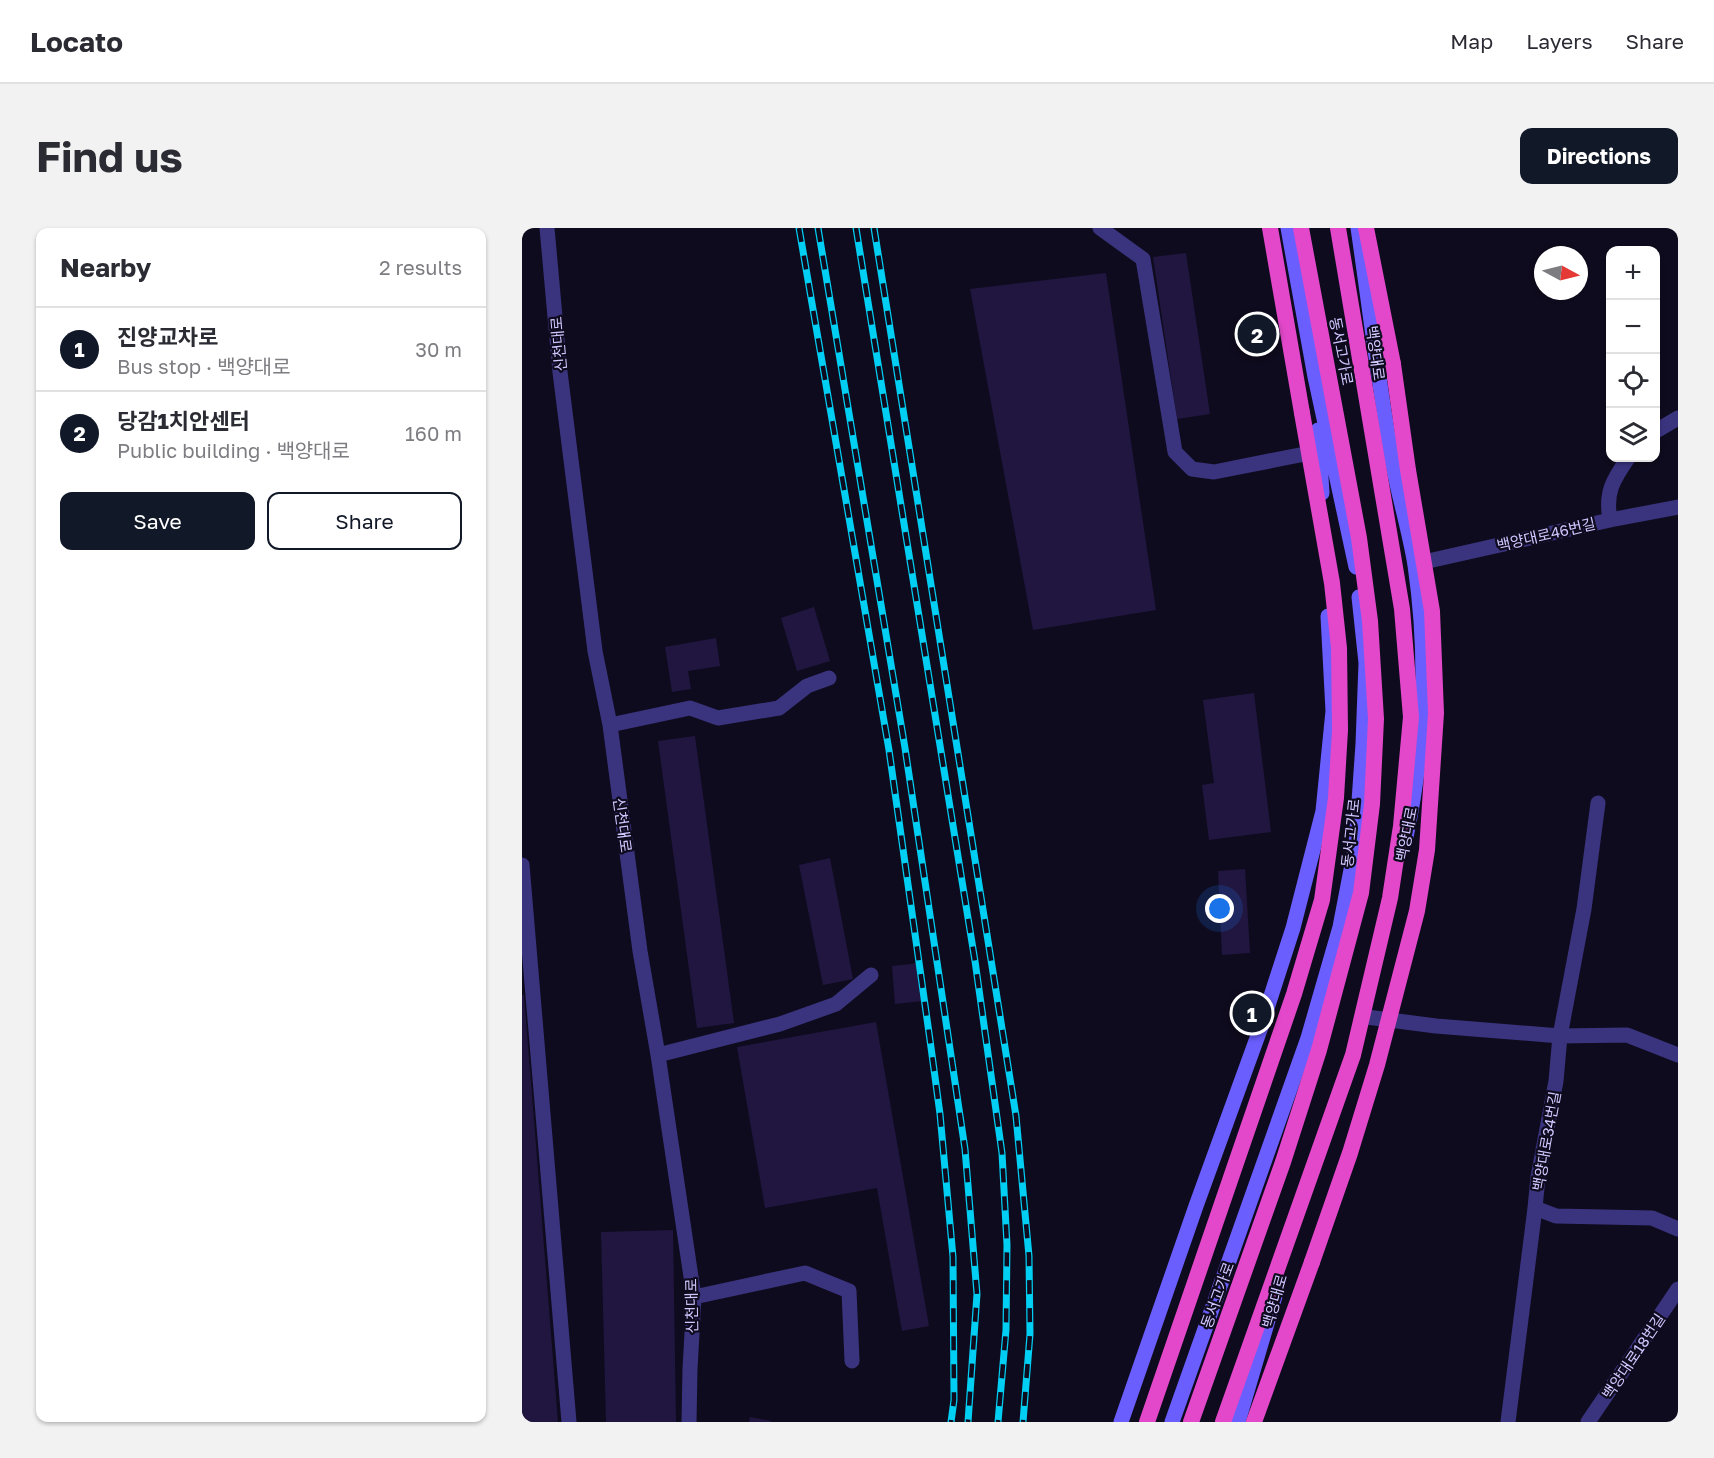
<!DOCTYPE html>
<html lang="en">
<head>
<meta charset="utf-8">
<style>
  :root { --surface:#fff; --page:#f2f2f3; --text:#2b2b33; --muted:#7c7c81; --line:#e1e1e2; --accent:#111827 }
  body { margin:0; font-family:"Golos Text","Noto Sans KR",sans-serif; background:var(--page); color:var(--text) }
  .controls { position:absolute; right:18px; top:18px; display:grid; overflow:hidden; border-radius:12px; box-shadow:0 2px 4px #0004 }
  .controls button { width:54px; height:54px; display:grid; place-items:center; padding:0; border:0; border-bottom:2px solid var(--line); background:var(--surface); color:var(--text); font:30px sans-serif }
  .compass { position:absolute; left:1012px; top:18px; width:54px; height:54px; border-radius:50%; background:var(--surface); box-shadow:0 2px 4px #0004; rotate:97deg }
  .you { position:absolute; left:698px; top:681px; width:21px; height:21px; margin:-15px; border:4px solid #fff; border-radius:50%; background:#1a73e8; box-shadow:0 0 0 9px #1a73e833 }
  .badge { display:grid; place-items:center; width:39px; height:39px; border-radius:50%; background:var(--accent); color:#fff; font-size:20px; font-weight:700 }
  .pin { position:absolute; translate:-50% -50%; border:3px solid #fff; box-shadow:0 2px 6px #0006 }
  .list { margin:0; padding:0; list-style:none }
  h2 { display:flex; justify-content:space-between; align-items:center; height:78px; margin:0; padding:0 24px; font-size:26px }
  h2 small { font-size:20px; font-weight:400; color:var(--muted) }
  .list li { display:grid; grid-template-columns:39px 1fr auto; gap:18px; align-items:center; box-sizing:border-box; height:84px; padding:0 24px; border-top:2px solid var(--line) }
  .list b { display:block; font-size:22px; white-space:nowrap }
  .list p { margin:0; font-size:20px; white-space:nowrap; color:var(--muted) }
  .list em { font-size:20px; font-style:normal; color:var(--muted) }
  .actions { display:flex; gap:12px; padding:18px 24px }
  .actions a { flex:1; padding:14px 0; border:2px solid var(--accent); border-radius:12px; text-align:center; font-size:21px; color:var(--accent) }
  .actions .main { background:var(--accent); color:#fff }
  .icon { flex:none; width:33px; height:33px; fill:none; stroke:currentColor; stroke-width:2; stroke-linecap:round; stroke-linejoin:round }
  .map { position:relative; flex:none; width:1156px; height:1194px; overflow:hidden; border-radius:12px }
  header { display:flex; align-items:center; gap:36px; box-sizing:border-box; height:84px; padding:0 30px; background:var(--surface); border-bottom:2px solid var(--line) }
  header strong { font-size:28px }
  nav { display:flex; gap:33px; margin-inline-start:auto; font-size:21px }
  .intro { display:flex; align-items:center; justify-content:space-between; box-sizing:border-box; height:144px; padding:0 36px }
  h1 { margin:0; font-size:42px }
  .button { padding:15px 27px; border-radius:12px; background:var(--accent); color:#fff; font-size:21px; font-weight:700 }
  main { display:flex; gap:36px; padding:0 36px }
  aside { flex:1; background:var(--surface); border-radius:12px; box-shadow:0 2px 4px #0004 }
  .map>svg:first-child { display:block }
</style>
</head>
<body>
<header>
<strong>Locato</strong>
<nav><a>Map</a><a>Layers</a><a>Share</a></nav>
</header>
<div class="intro"><h1>Find us</h1><a class="button">Directions</a></div>
<main>
<aside>
<h2>Nearby<small>2 results</small></h2>
<ul class="list">
<li><span class="badge">1</span><div><b>진양교차로</b><p>Bus stop · 백양대로</p></div><em>30 m</em></li>
<li><span class="badge">2</span><div><b>당감1치안센터</b><p>Public building · 백양대로</p></div><em>160 m</em></li>
</ul>
<div class="actions"><a class="main">Save</a><a>Share</a></div>
</aside>
<div class="map">
<svg width="1156" height="1194" viewBox="0 0 1156 1194">
  <rect width="100%" height="100%" fill="#0f0b1e"/>
  <path fill="#21163f" d="M664,25L688,186L655,191L631,29Z
    M584,45L634,382L511,402L448,61Z
    M292,379L308,433L275,443L259,390Z
    M194,410L198,438L166,443L169,461L150,464L143,419Z
    M732,465L749,604L687,612L680,557L692,555L681,472Z
    M173,508L212,795L175,800L136,513Z
    M308,630L331,751L301,757L277,637Z
    M723,641L728,725L700,727L696,643Z
    M398,735L401,773L373,776L370,738Z
    M0,767H2L36,1194H0Z
    M354,794L407,1098L380,1103L355,960L243,980L215,819Z
    M151,1002L154,1194H84L79,1004Z
    M228,1189L249,1193V1194H227Z"/>
  <g fill="none" stroke-linecap="round" stroke-linejoin="round">
    <path stroke="#3a347f" stroke-width="15" d="M25,0L38,144L73,423L88,497L118,723L136,827L172,1069L168,1141L167,1194
      M578,0L621,31L653,224L670,241L692,244L798,223
      M88,497L168,480L196,490L257,480L285,458L307,450
      M0,637L47,1194
      M136,827L258,796L314,776L349,747
      M172,1069L283,1045L327,1063L330,1133"/>
    <path stroke="#3a347f" stroke-width="15" d="M1134,203L1156,190
      M1088,292C1083,264 1091,252 1106,230
      M893,336L1088,292L1156,279
      M1076,575L1062,681L1038,808L1034,853L1016,949L1013,980L1034,988L1130,990L1156,1001
      M845,789L914,798L1038,808L1105,807L1156,827
      M986,1194L1013,980
      M1066,1194L1156,1061"/>
    <path stroke="#6a5eff" stroke-width="15" d="M766,0L793,149L834,339
      M836,0C847,75 856,151 869,226C875,263 887,300 893,337C906,428 903,520 884,609
      M796,202L800,265
      M599,1194L674,978L739,799L771,700L801,583L811,483L806,388
      M650,1194L786,810L818,699L834,616L841,516L844,435L837,369
      M716,1194L754,1065"/>
    <path stroke="#e248c9" stroke-width="16" d="M748,0L780,185
      M844,0L871,136
      M669,1194L761,934L797,822L839,665L850,576L854,491L848,393L837,310L779,0
      M701,1194L831,827L868,670L879,598L889,489L880,381L816,0
      M732,1194L790,1034"/>
    <defs>
      <path id="rail" d="M277,0L367,522L408,812L418,886L431,1029L432,1172L429,1194
        M296,0L383,520L443,921L455,1066L446,1194
        M334,0L453,733L480,925L485,1017L484,1102L476,1194
        M352,0L494,888L507,1028L508,1106L501,1194"/>
    </defs>
    <use href="#rail" stroke="#00cef2" stroke-width="7"/>
    <use href="#rail" stroke="#0f0b1e" stroke-width="4.5" stroke-dasharray="14" stroke-linecap="butt"/>
    <path stroke="#e248c9" stroke-width="16" d="M790,1034L828,925L855,837L895,683L905,622L914,485L910,383L886,242L871,136
      M625,1194L772,766L800,672L814,570L818,502L817,420L810,355L780,185"/>
  </g>
  <g text-anchor="middle" dominant-baseline="central" stroke-width="4.5" stroke-linejoin="round" paint-order="stroke">
    <g font-size="15" fill="#d1c7ff" stroke="#0f0b1e">
      <text transform="translate(36 116) rotate(-95)">신천대로</text>
      <text transform="translate(820 123) rotate(79)">동서고가로</text>
      <text transform="translate(854 125) rotate(82)">백양대로</text>
      <text transform="translate(1024 306) rotate(-13)">백양대로46번길</text>
      <text transform="translate(101 597) rotate(82)">신천대로</text>
      <text transform="translate(828 605) rotate(-84)">동서고가로</text>
      <text transform="translate(884 606) rotate(-79)">백양대로</text>
      <text transform="translate(1024 913) rotate(-80)">백양대로34번길</text>
      <text transform="translate(695 1067) rotate(-70)">동서고가로</text>
      <text transform="translate(752 1073) rotate(-74)">백양대로</text>
      <text transform="translate(169 1078) rotate(-91)">신천대로</text>
      <text transform="translate(1111 1128) rotate(-56)">백양대로18번길</text>
    </g>
  </g>
</svg>
<div class="controls">
<button>+</button>
<button>−</button>
<button><svg class="icon" aria-label="locate" viewBox="0 0 24 24"><circle cx="12" cy="12" r="6"/><path d="M12 2v4M12 18v4M2 12h4M18 12h4"/></svg></button>
<button><svg class="icon" aria-label="layers" viewBox="0 0 24 24"><path d="M12 4l9 5-9 5-9-5zM3 14l9 5 9-5"/></svg></button>
</div>
<svg class="compass" viewBox="-18 -18 36 36"><path d="M0-13l5 13h-10z" fill="#e53935"/><path d="M0 13l5-13h-10z" fill="#7c7c81"/></svg>
<div class="you"></div>
<div class="pin badge" style="left:730px;top:785px">1</div>
<div class="pin badge" style="left:735px;top:106px">2</div>
</div>
</main>
</body>
</html>
